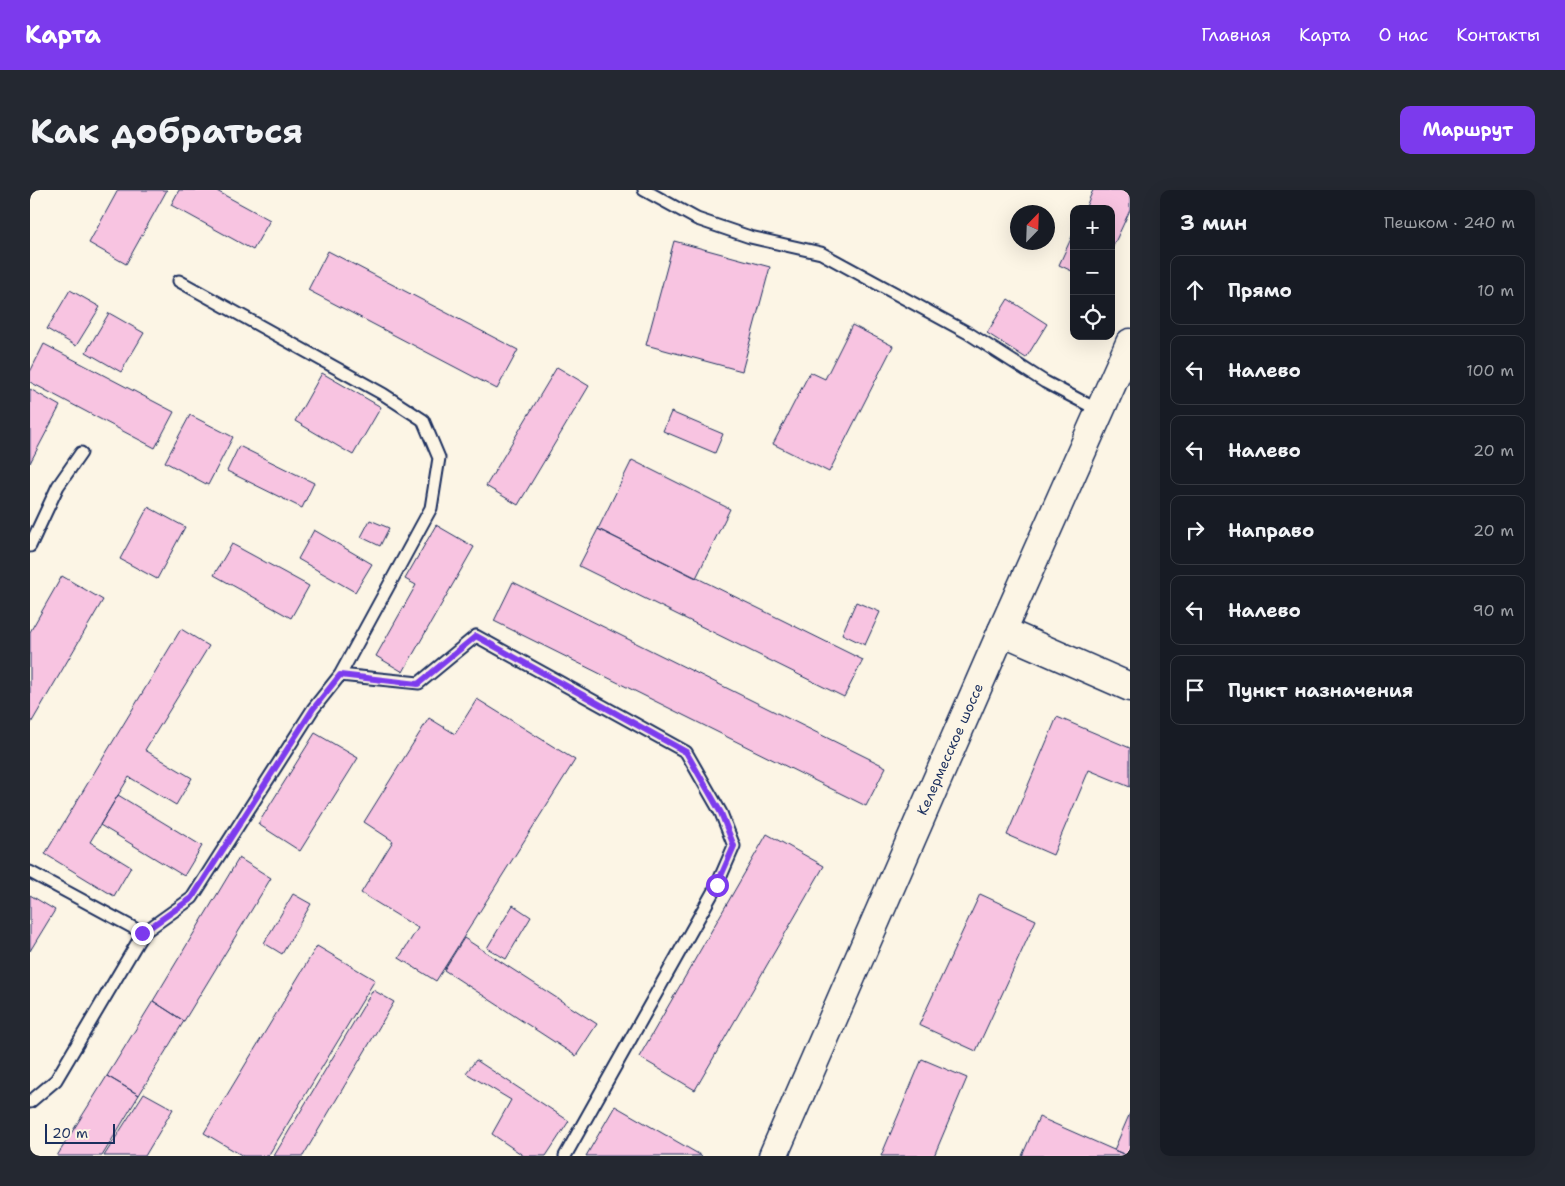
<!DOCTYPE html>
<html lang="ru">
<head>
<meta charset="utf-8">
<style>
  :root { --surface:#171b24; --page:#242831; --text:#f1f3f6; --muted:#9ea1a6; --line:#363941; --accent:#7c3aed }
  body { margin:0; font-family:"Shantell Sans",sans-serif; background:var(--page); color:var(--text) }
  .controls { position:absolute; right:15px; top:15px; display:grid; overflow:hidden; border-radius:10px; box-shadow:0 5px 20px #0002 }
  .controls button { width:45px; height:45px; display:grid; place-items:center; padding:0; border:0; border-bottom:1px solid var(--line); background:var(--surface); color:var(--text); font:25px sans-serif }
  .compass { position:absolute; left:980px; top:15px; width:45px; height:45px; border-radius:50%; background:var(--surface); box-shadow:0 5px 20px #0002; rotate:23deg }
  .scale { position:absolute; left:15px; bottom:12px; width:70px; box-sizing:border-box; padding-left:5px; border:2px solid #1b2f5e; border-top:0; font-size:14px; line-height:18px; white-space:nowrap; color:#1b2f5e; -webkit-text-stroke:4px #fcf5e5; paint-order:stroke }
  .stop { position:absolute; width:15px; height:15px; margin:-11px; border:4px solid #7c3aed; border-radius:50%; background:#fff }
  .stop.end { background:#7c3aed; border-color:#fff; box-shadow:0 1px 5px #0008 }
  .list { margin:0; padding:0; list-style:none }
  h2 { display:flex; justify-content:space-between; align-items:center; height:65px; margin:0; padding:0 20px; font-size:21px }
  h2 small { font-size:16px; font-weight:400; color:var(--muted) }
  .list li { display:grid; grid-template-columns:32px 1fr auto; gap:15px; align-items:center; box-sizing:border-box; height:70px; margin:0 10px 10px; padding:0 10px; border:1px solid var(--line); border-radius:10px }
  .list b { display:block; font-size:19px; white-space:nowrap }
  .list em { font-size:16px; font-style:normal; color:var(--muted) }
  .icon { flex:none; width:28px; height:28px; fill:none; stroke:currentColor; stroke-width:2; stroke-linecap:round; stroke-linejoin:round }
  .map { position:relative; flex:none; width:1100px; height:966px; overflow:hidden; border-radius:10px }
  header { display:flex; align-items:center; gap:30px; box-sizing:border-box; height:70px; padding:0 25px; background:var(--accent); color:#fff }
  header strong { font-size:24px }
  nav { display:flex; gap:28px; margin-inline-start:auto; font-size:18px }
  .intro { display:flex; align-items:center; justify-content:space-between; box-sizing:border-box; height:120px; padding:0 30px }
  h1 { margin:0; font-size:35px }
  .button { padding:12px 22px; border-radius:10px; background:var(--accent); color:#fff; font-size:18px; font-weight:700 }
  main { display:flex; gap:30px; padding:0 30px }
  aside { flex:1; background:var(--surface); border-radius:10px; box-shadow:0 5px 20px #0002 }
  .map>svg:first-child { display:block }
</style>
</head>
<body>
<header>
<strong>Карта</strong>
<nav><a>Главная</a><a>Карта</a><a>О нас</a><a>Контакты</a></nav>
</header>
<div class="intro"><h1>Как добраться</h1><a class="button">Маршрут</a></div>
<main>
<div class="map">
<svg width="1100" height="966" viewBox="0 0 1100 966">
  <rect width="100%" height="100%" fill="#fcf5e5"/>
  <filter id="ink" filterUnits="userSpaceOnUse"><feTurbulence type="fractalNoise" baseFrequency=".02" numOctaves="2"/><feDisplacementMap in="SourceGraphic" scale="10" xChannelSelector="R" yChannelSelector="G"/><feConvolveMatrix kernelMatrix="1 2 1 2 8 2 1 2 1" color-interpolation-filters="sRGB"/></filter>
  <g filter="url(#ink)">
    <path fill="#f8c4e1" stroke="#1b2f5e" d="M88,0H137L96,74L59,53Z
      M149,0H185L240,30L223,60L141,15Z
      M1063,0H1100V20L1081,61V19H1055Z
      M1044,42V82L1029,75Z
      M644,51L740,77L712,181L616,155Z
      M298,61L488,160L467,199L278,100Z
      M40,100L70,117L46,156L17,139Z
      M978,109L1017,134L996,168L957,143Z
      M79,123L114,143L91,182L56,162Z
      M822,135L863,156L799,282L743,254L780,182L795,189Z
      M14,154L144,222L125,258L0,192V182Z
      M527,177L559,196L488,315L456,296Z
      M292,183L351,217L323,265L265,231Z
      M0,199L30,216L0,273Z
      M641,222L693,244L685,263L633,241Z
      M160,225L203,247L178,295L135,272Z
      M209,256L284,293L272,318L197,281Z
      M602,270L700,319L666,388L568,339Z
      M118,317L155,337L127,389L90,369Z
      M340,330L359,338L350,356L331,347Z
      M406,335L444,357L373,482L346,466L386,395L375,389Z
      M568,339L833,470L814,507L549,376Z
      M284,340L342,374L325,402L268,369Z
      M202,354L279,396L261,428L184,385Z
      M32,386L73,410L0,535V442Z
      M483,392L856,577L836,616L464,431Z
      M826,412L850,422L835,455L812,444Z
      M151,439L179,456L115,560L162,588L146,615L99,587L60,652L101,677L84,706L15,664Z
      M447,509L545,570L406,791L369,768L388,738L331,703L363,651L334,632L399,528L425,544Z
      M1027,527L1100,558V597L1059,580L1023,665L977,645Z
      M285,543L328,568L270,661L228,634Z
      M88,605L172,656L154,686L70,635Z
      M737,644L794,676L665,900L609,867Z
      M209,668L241,688L154,831L123,811Z
      M263,704L281,714L252,764L234,753Z
      M950,704L1006,730L946,861L889,835Z
      M0,705L25,720L0,761Z
      M483,715L501,727L476,769L457,758Z
      M434,748L567,834L546,866L414,780Z
      M287,756L345,790L238,966H213L174,943Z
      M343,800L364,812L273,966H244Z
      M123,811L154,831L109,905L77,886Z
      M892,869L937,888L904,966H851Z
      M446,870L539,931L516,966H494L462,944L481,910L436,883Z
      M77,886L109,905L72,966H27Z
      M114,903L143,919L115,966H74Z
      M585,916L672,966H556Z
      M1100,923V966H1098L1084,960Z
      M1009,927L1084,960L1098,966H992Z"/>
    <g fill="none" stroke-linecap="round" stroke-linejoin="round">
      <defs>
        <path id="service" d="M614,0L667,29L720,47L791,63L938,143L1015,192L1070,221
          M0,356L28,296L51,263
          M310,485L389,493L446,446L656,562L691,623L704,656L687,695L535,966
          M0,682L113,743
          M0,912L26,890L113,743L162,708L283,519L310,485L401,318L409,268L393,230L353,204L149,91"/>
        <path id="tertiary" d="M972,441L1100,497"/>
        <path id="secondary" d="M743,966L972,441L1100,153"/>
      </defs>
      <use href="#service" stroke="#1b2f5e" stroke-width="15"/>
      <use href="#tertiary" stroke="#1b2f5e" stroke-width="31"/>
      <use href="#secondary" stroke="#1b2f5e" stroke-width="31"/>
      <use href="#service" stroke="#fcf5e5" stroke-width="11"/>
      <use href="#tertiary" stroke="#fcf5e5" stroke-width="28"/>
      <use href="#secondary" stroke="#fcf5e5" stroke-width="28"/>
    </g>
  </g>
  <g fill="none" stroke-linecap="round" stroke-linejoin="round" filter="url(#ink)">
    <path stroke="#7c3aed" stroke-width="6" d="M112,743L162,708L283,519L310,485L388,494L446,446L656,562L691,623L704,656L687,695"/>
  </g>
  <g text-anchor="middle" dominant-baseline="central" stroke-width="5" stroke-linejoin="round" paint-order="stroke">
    <g font-size="14" fill="#1b2f5e" stroke="#fcf5e5">
      <text transform="translate(920 559) rotate(-66)">Келермесское шоссе</text>
    </g>
  </g>
</svg>
<div class="controls">
<button>+</button>
<button>−</button>
<button><svg class="icon" aria-label="locate" viewBox="0 0 24 24"><circle cx="12" cy="12" r="6"/><path d="M12 2v4M12 18v4M2 12h4M18 12h4"/></svg></button>
</div>
<svg class="compass" viewBox="-18 -18 36 36"><path d="M0-13l5 13h-10z" fill="#e53935"/><path d="M0 13l5-13h-10z" fill="#9ea1a6"/></svg>
<div class="scale">20 m</div>
<div class="stop" style="left:687px;top:695px"></div>
<div class="stop end" style="left:112px;top:743px"></div>
</div>
<aside>
<h2>3 мин<small>Пешком · 240 m</small></h2>
<ul class="list">
<li><svg class="icon" aria-label="ahead" viewBox="0 0 24 24"><path d="M12 20V5M6 11l6-6 6 6"/></svg><div><b>Прямо</b></div><em>10 m</em></li>
<li><svg class="icon" aria-label="left" viewBox="0 0 24 24"><path d="M17 20v-9H6M10 6l-5 5 5 5"/></svg><div><b>Налево</b></div><em>100 m</em></li>
<li><svg class="icon" aria-label="left" viewBox="0 0 24 24"><path d="M17 20v-9H6M10 6l-5 5 5 5"/></svg><div><b>Налево</b></div><em>20 m</em></li>
<li><svg class="icon" aria-label="right" viewBox="0 0 24 24"><path d="M7 20v-9h11M14 6l5 5-5 5"/></svg><div><b>Направо</b></div><em>20 m</em></li>
<li><svg class="icon" aria-label="left" viewBox="0 0 24 24"><path d="M17 20v-9H6M10 6l-5 5 5 5"/></svg><div><b>Налево</b></div><em>90 m</em></li>
<li><svg class="icon" aria-label="arrive" viewBox="0 0 24 24"><path d="M6 21V4h12l-3 4 3 4H6"/></svg><div><b>Пункт назначения</b></div></li>
</ul>
</aside>
</main>
</body>
</html>
